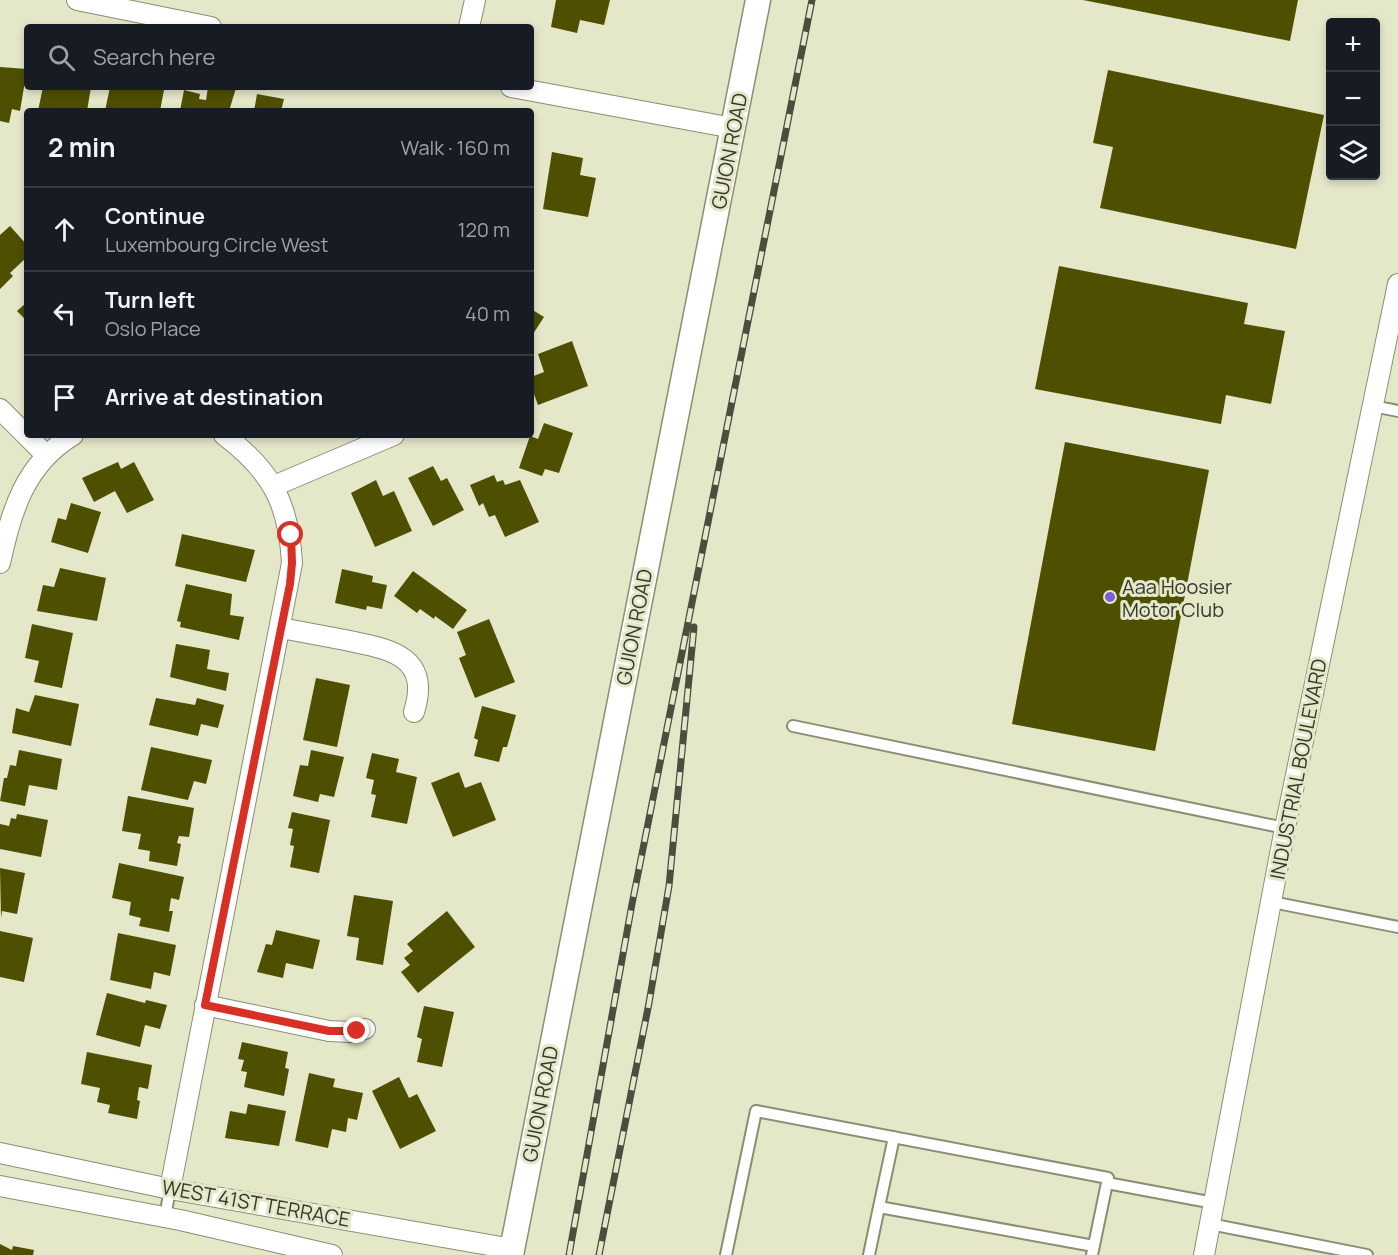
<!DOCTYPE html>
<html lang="en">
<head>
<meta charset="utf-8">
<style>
  :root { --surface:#171b24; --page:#20242c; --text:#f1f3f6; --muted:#9ea1a6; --line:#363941 }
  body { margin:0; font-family:Manrope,sans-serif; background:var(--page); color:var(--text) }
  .controls { position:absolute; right:18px; top:18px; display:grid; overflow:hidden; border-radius:6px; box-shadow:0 3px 9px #0003 }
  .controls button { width:54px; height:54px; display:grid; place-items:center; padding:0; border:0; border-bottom:2px solid var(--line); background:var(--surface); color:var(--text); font:30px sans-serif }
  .stop { position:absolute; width:18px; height:18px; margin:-14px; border:4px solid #d93025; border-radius:50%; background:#fff }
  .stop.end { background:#d93025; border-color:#fff; box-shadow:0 2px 6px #0008 }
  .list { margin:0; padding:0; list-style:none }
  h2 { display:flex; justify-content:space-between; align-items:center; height:78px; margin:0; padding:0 24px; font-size:26px }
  h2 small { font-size:20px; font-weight:400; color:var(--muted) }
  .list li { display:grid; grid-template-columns:39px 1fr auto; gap:18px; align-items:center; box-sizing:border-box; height:84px; padding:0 24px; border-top:2px solid var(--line) }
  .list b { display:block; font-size:22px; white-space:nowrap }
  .list p { margin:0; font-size:20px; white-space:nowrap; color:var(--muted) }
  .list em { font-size:20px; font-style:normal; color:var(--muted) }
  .icon { flex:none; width:33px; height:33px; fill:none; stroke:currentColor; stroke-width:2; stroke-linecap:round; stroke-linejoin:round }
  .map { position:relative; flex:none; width:1398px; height:1255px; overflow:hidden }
  .search { position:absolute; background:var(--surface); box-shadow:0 3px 9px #0003; left:24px; top:24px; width:510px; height:66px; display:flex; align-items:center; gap:15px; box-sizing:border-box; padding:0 21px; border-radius:6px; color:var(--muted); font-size:22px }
  .panel { position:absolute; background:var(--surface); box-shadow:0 3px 9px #0003; left:24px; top:108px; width:510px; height:330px; border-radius:6px }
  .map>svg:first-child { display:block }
</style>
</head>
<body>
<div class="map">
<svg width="1398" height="1255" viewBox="0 0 1398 1255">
  <rect width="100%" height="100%" fill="#e5e7c9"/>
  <path fill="#4f4f00" d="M556,0H610L604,25L580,20L577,33L551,27Z
    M1083,0H1298L1290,41Z
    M0,67L27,69L20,111L12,109L9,123L0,121Z
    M1108,70L1324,115L1296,249L1100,208L1113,147L1093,143Z
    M43,87H91L87,111H38Z
    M110,87H149L164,90L160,111H105Z
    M208,87L236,88L229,111H180L184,90L200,94L199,99L206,100Z
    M257,94L284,99L281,111H254Z
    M552,152L583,158L580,175L596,178L588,217L543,209Z
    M10,226L27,245V257L10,273L13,276L0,289V235Z
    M1059,266L1248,303L1244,324L1285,331L1271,404L1226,395L1221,424L1035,389Z
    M27,302V321L17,311Z
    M531,309L544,317L531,337Z
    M572,341L588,386L538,405L531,386V377L544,372L538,354Z
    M544,423L573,433L559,473L545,469L542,476L519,468L530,436L538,439Z
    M1065,442L1209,470L1155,751L1012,724Z
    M118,462L121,469L134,462L154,500L127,513L115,491L94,502L82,478Z
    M433,466L441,481L447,478L464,510L433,526L408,478Z
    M494,475L497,482L503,480L505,485L520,480L539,522L505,537L495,515L489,517L483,503L479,506L470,485Z
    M376,480L383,496L394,491L412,531L375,547L351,493Z
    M71,503L101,512L88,553L51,542L58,518L66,520Z
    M182,534L255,550L246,582L175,566Z
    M60,568L106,578L97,621L37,611L43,585L54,587Z
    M342,569L373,576L372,582L387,585L382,609L367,606L366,610L335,603Z
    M413,571L467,610L453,629L435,616L434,619L420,609L417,613L394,596Z
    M186,584L232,594L230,615L244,617L239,640L180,627L181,622L177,621Z
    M489,619L515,682L475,698L459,658L466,655L457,632Z
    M32,624L73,633L62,688L34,682L39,661L25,658Z
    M176,644L210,650L207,669L229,673L226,691L170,677Z
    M316,678L350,685L337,747L303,740Z
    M35,695L79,704L71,746L12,733L16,708L29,712Z
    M156,698L195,705L197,698L224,705L218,728L201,724L198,736L149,725Z
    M482,706L516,715L507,747H503L499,762L474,756L478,740L474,738Z
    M151,747L212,760L206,784L194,781L188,800L141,790Z
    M19,750L62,759L57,790L29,785L25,806L0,801L4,778H7L10,765L16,766Z
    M311,750L344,757L334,797L320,794L318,802L293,796L300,765L308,766Z
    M372,753L399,759L396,772L417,777L407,824L371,817L376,795L371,794L374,780L366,778Z
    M459,772L465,788L481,782L496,820L453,837L431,783Z
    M128,796L194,808L189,837L179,836L177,843L181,844L177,866L149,861L150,851L138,849L141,834L122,831Z
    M292,812L330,820L319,873L290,867L294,846L290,845L293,829L288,828Z
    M17,814L48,820L41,857L0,849V824L9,826L11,818L16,819Z
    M119,863L184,877L179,900L171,898L169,911H173L169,932L139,926L141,918L129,915L131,902L112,898Z
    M0,868L25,873L17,914L2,911L1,918Z
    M354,895L393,901L383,965L356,960L359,938L347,936Z
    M447,911L475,947L418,993L401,972L410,965L404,958L413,951L407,944Z
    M276,930L320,940L313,969L286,963L283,978L257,972L266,944L272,945Z
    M0,931L33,938L24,982L0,977Z
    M118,933L176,945L170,976L154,972L151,989L110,980Z
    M107,993L145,1003L146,1000L167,1005L160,1029L145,1025L140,1047L96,1035Z
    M424,1006L454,1012L442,1067L417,1062L422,1039L417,1037Z
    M242,1042L288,1052L285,1068L289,1069L284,1096L244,1087L247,1072L241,1071L244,1060L238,1059Z
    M87,1052L152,1065L148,1089L139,1087L137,1100L140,1101L137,1119L108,1113L110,1105L97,1102L100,1088L81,1084Z
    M309,1073L335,1079L333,1087L363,1093L357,1120L348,1118L346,1132L332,1129L328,1148L295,1141Z
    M399,1077L409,1098L417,1094L436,1131L400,1149L372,1091Z
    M248,1104L286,1111L279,1146L225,1138L230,1111L246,1114Z
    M0,1244L12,1250L13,1246L34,1250L33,1255H0Z"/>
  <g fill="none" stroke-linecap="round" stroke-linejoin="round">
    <defs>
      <path id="service" d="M1373,406L1398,411
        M793,726L1285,828
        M1272,902L1398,927
        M894,1137L879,1207L1094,1246
        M1107,1183L1214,1203
        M165,1217L170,1189
        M1210,1224L1367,1255
        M726,1255L756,1111L1108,1178L1092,1255
        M869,1255L879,1207"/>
      <path id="minor" d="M77,0L211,27
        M469,27L475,0
        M511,87L733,128
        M0,409L46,455
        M274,486L394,435
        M0,563C11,511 25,464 73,435
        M281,628C302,632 323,636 345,640C387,649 432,654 414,712
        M205,1005L329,1031L350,1032L365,1029
        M0,1153L170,1189L512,1249
        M0,1186L180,1220L332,1255
        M170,1189L292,563C289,504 272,471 224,435
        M1204,1255L1285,828L1398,284"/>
      <path id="tertiary" d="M511,1255L758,0"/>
    </defs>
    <use href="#service" stroke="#8c8d72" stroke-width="14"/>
    <use href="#minor" stroke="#8c8d72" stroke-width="22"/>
    <use href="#tertiary" stroke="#8c8d72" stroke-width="27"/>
    <use href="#service" stroke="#fff" stroke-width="10"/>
    <use href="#minor" stroke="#fff" stroke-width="20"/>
    <use href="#tertiary" stroke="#fff" stroke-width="24"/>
    <defs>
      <path id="rail" d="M569,1255L632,904L812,0
        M599,1255L649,1003L669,886L694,627"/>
    </defs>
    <use href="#rail" stroke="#4c4d3f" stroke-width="7"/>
    <use href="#rail" stroke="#e5e7c9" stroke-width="4.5" stroke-dasharray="14" stroke-linecap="butt"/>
  </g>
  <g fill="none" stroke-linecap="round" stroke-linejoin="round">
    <path stroke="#d93025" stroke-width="8" d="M291,535L292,563L290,584L205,1005L329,1031H357"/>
  </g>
  <circle fill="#7a5fd9" stroke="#e5e7c9" stroke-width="2" cx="1110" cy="597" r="6"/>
  <g text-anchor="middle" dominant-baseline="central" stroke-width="6" stroke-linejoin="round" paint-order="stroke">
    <g font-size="20" fill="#37382c" stroke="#e5e7c9">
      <text transform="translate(729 151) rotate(-79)">GUION ROAD</text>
      <text transform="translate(634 627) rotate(-79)">GUION ROAD</text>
      <text transform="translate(1298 769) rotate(-79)">INDUSTRIAL BOULEVARD</text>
      <text transform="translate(540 1104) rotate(-79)">GUION ROAD</text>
      <text transform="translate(256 1203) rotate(10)">WEST 41ST TERRACE</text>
    </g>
    <g font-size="20" fill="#37382c" stroke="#e5e7c9" text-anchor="start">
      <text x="1122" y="586">Aaa Hoosier<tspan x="1122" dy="23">Motor Club</tspan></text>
    </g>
  </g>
</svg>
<div class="controls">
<button>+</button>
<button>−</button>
<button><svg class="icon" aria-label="layers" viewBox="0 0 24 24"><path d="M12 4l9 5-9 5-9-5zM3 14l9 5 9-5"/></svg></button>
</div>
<div class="stop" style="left:291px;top:535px"></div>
<div class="stop end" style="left:357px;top:1031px"></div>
<div class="search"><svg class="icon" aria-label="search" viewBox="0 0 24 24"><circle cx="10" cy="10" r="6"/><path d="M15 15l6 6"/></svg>Search here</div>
<section class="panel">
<h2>2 min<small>Walk · 160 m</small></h2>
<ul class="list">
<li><svg class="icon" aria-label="ahead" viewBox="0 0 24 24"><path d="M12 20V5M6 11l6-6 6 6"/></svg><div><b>Continue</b><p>Luxembourg Circle West</p></div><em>120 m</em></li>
<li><svg class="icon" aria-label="left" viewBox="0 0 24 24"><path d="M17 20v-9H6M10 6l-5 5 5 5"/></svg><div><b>Turn left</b><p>Oslo Place</p></div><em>40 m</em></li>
<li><svg class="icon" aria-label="arrive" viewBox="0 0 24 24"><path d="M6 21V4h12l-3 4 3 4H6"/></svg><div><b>Arrive at destination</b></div></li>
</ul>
</section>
</div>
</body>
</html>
